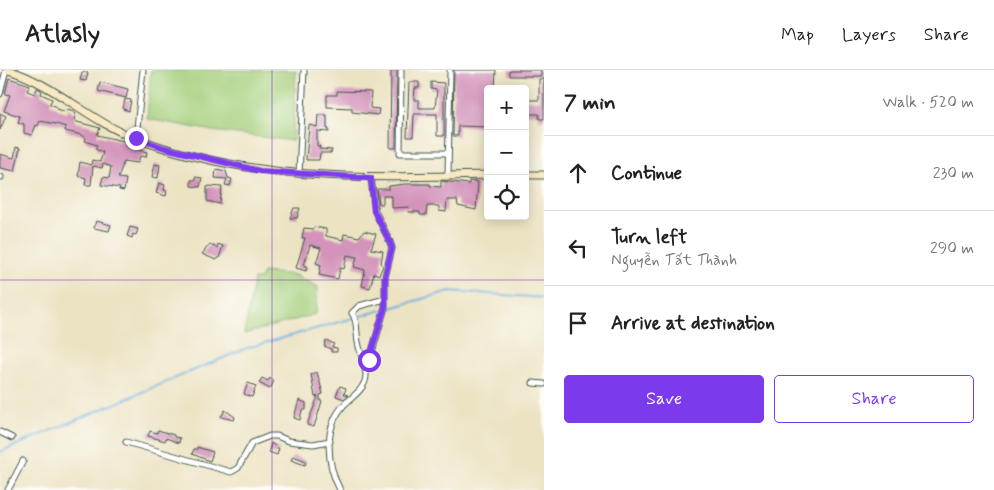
<!DOCTYPE html>
<html lang="en">
<head>
<meta charset="utf-8">
<style>
  :root { --surface:#fff; --page:#f2f2f2; --text:#222; --muted:#767676; --line:#e0e0e0; --accent:#7c3aed }
  body { margin:0; font-family:Mynerve,sans-serif; background:var(--page); color:var(--text) }
  .controls { position:absolute; right:15px; top:15px; display:grid; overflow:hidden; border-radius:5px; box-shadow:0 2px 12px #0003 }
  .controls button { width:45px; height:45px; display:grid; place-items:center; padding:0; border:0; border-bottom:1px solid var(--line); background:var(--surface); color:var(--text); font:25px sans-serif }
  .stop { position:absolute; width:15px; height:15px; margin:-11px; border:4px solid #7c3aed; border-radius:50%; background:#fff }
  .stop.end { background:#7c3aed; border-color:#fff; box-shadow:0 1px 5px #0008 }
  .list { margin:0; padding:0; list-style:none }
  h2 { display:flex; justify-content:space-between; align-items:center; height:65px; margin:0; padding:0 20px; font-size:21px }
  h2 small { font-size:16px; font-weight:400; color:var(--muted) }
  .list li { display:grid; grid-template-columns:32px 1fr auto; gap:15px; align-items:center; box-sizing:border-box; height:75px; padding:0 20px; border-top:1px solid var(--line) }
  .list b { display:block; font-size:19px; white-space:nowrap }
  .list p { margin:0; font-size:16px; white-space:nowrap; color:var(--muted) }
  .list em { font-size:16px; font-style:normal; color:var(--muted) }
  .actions { display:flex; gap:10px; padding:15px 20px }
  .actions a { flex:1; padding:11px 0; border:1px solid var(--accent); border-radius:5px; text-align:center; font-size:18px; color:var(--accent) }
  .actions .main { background:var(--accent); color:#fff }
  .icon { flex:none; width:28px; height:28px; fill:none; stroke:currentColor; stroke-width:2; stroke-linecap:round; stroke-linejoin:round }
  .map { position:relative; flex:none; width:544px; height:420px; overflow:hidden }
  header { display:flex; align-items:center; gap:30px; box-sizing:border-box; height:70px; padding:0 25px; background:var(--surface); border-bottom:1px solid var(--line) }
  header strong { font-size:24px }
  nav { display:flex; gap:28px; margin-inline-start:auto; font-size:18px }
  main { display:flex }
  aside { flex:1; background:var(--surface) }
  .map>svg:first-child { display:block }
</style>
</head>
<body>
<header>
<strong>Atlasly</strong>
<nav><a>Map</a><a>Layers</a><a>Share</a></nav>
</header>
<main>
<div class="map">
<svg width="544" height="420" viewBox="0 0 544 420">
  <rect width="100%" height="100%" fill="#fdfcf7"/>
  <filter id="ink" filterUnits="userSpaceOnUse"><feTurbulence type="fractalNoise" baseFrequency=".02" numOctaves="2"/><feDisplacementMap in="SourceGraphic" scale="10" xChannelSelector="R" yChannelSelector="G"/><feConvolveMatrix kernelMatrix="1 2 1 2 8 2 1 2 1" color-interpolation-filters="sRGB"/></filter>
  <filter id="wash" filterUnits="userSpaceOnUse"><feTurbulence type="fractalNoise" baseFrequency=".0096" numOctaves="4" result="noise"/><feDisplacementMap in="SourceGraphic" scale="20" xChannelSelector="R" yChannelSelector="G"/><feGaussianBlur stdDeviation="1.12" result="paint"/><feColorMatrix in="noise" values="0 0 0 0 0 0 0 0 0 0 0 0 0 0 0 0 0 1.4 0 .05"/><feComposite in="paint" operator="in"/></filter>
  <g filter="url(#wash)">
    <rect width="100%" height="100%" fill="#ece3c3"/>
    <path fill="#a4cf7c" stroke="#628658" d="M151,0H296L293,71L213,61L147,49Z
      M263,202L295,205L318,217L316,244L244,264L254,209H260Z"/>
    <g fill="none" stroke-linecap="round" stroke-linejoin="round">
      <path stroke="#63acdb" stroke-width="2" d="M387,239L450,221L544,228
        M0,382L247,278L382,240"/>
    </g>
    <g id="blocks">
      <path fill="#d393ba" d="M391,0H397L396,78H390Z
        M454,0H496L495,19H488V57L458,56V66H453Z
        M509,0H541V6H509Z
        M82,2L88,3L86,11L80,10Z
        M9,8L30,15L27,21L35,24L37,18L42,21L41,24L52,29L50,34L57,37V39L67,42L68,39L73,41L76,44L74,49L77,52L100,58L97,65L128,72L135,76V79L147,82L146,87L140,86L138,93L124,91L118,108L126,109L124,121L119,120L120,118L101,115L103,107L109,108L111,97L103,94L102,98L93,96L91,115H85L86,108L78,106L80,92L91,95L92,90L100,92L103,82L95,79L97,75L85,71L86,68L82,65L65,61L66,57L56,54L40,51L38,56L36,55L32,65L24,63V54L18,52L20,46L4,41L10,25L5,24Z
        M539,9H544V49H539V44H526L525,39V30H539Z
        M100,12L128,19L126,28L98,21Z
        M409,12H419V18H415L414,30H419V38H435L437,20L431,19V12L444,13V66H437V44H414L413,67H407Z
        M337,21L371,22L370,38L379,39L378,45L352,42V38L327,37V25H337Z
        M125,29L131,30L129,41L123,39Z
        M0,43L6,46L0,60Z
        M318,45H327V59H329V62L317,61V76H320L319,79L332,80L331,83H320L319,90H306L309,55L317,57Z
        M16,77L20,78L15,101L0,98V84L14,88Z
        M155,94L160,95L158,108L152,107Z
        M216,99L226,101L228,108L232,109L230,116L225,115L227,109L215,108Z
        M195,107L202,108L200,117L191,116V110H195Z
        M441,111L469,114V111L478,112L476,140L458,136L457,130H447L446,142L439,141V136H427L426,145H420V142H408L409,137L392,138V126H383V134H379L377,119H389V116L405,114H430V116L441,117Z
        M159,113L165,115L164,120L167,121L166,126L156,123Z
        M210,116L222,117L220,134L207,131V117Z
        M294,138H300L297,148H290Z
        M96,151L111,155L109,161L94,158Z
        M130,157L138,159L136,165L133,164L132,168L127,166Z
        M314,157L326,159V166L343,170L344,164L359,167L364,161L376,164L371,179L383,181L381,193L383,196L379,205L374,203L370,218L362,216L365,200L354,197L357,187L347,185L344,199L340,198L338,209L319,205L321,195L316,193L321,178L310,175L304,195L307,196L306,201L296,198L305,168H302L304,158L313,159Z
        M210,174L217,178L218,174L223,176L219,188L216,190L202,184Z
        M326,270L334,274L332,277L337,278V282H331V279L324,276Z
        M317,302L323,324L320,325V331H322L314,357L307,355L318,326L315,327L311,304Z
        M262,308L268,311L270,308L274,311L270,319L259,313Z
        M248,313L256,316L252,327L244,324Z
        M340,316L346,318L344,324L348,325L344,329L336,326Z
        M299,330L306,333V340H302L300,350L294,348Z
        M225,340L235,347L234,350L221,347Z
        M158,360L174,365V367L180,368L179,373L166,368L165,371L148,366L150,361L157,363Z
        M271,373L279,379L277,385L269,382Z
        M197,377L213,382L210,391L192,384L194,379H197Z
        M293,386L306,391L305,395L291,390Z"/>
    </g>
  </g>
  <g filter="url(#ink)">
    <use href="#blocks" fill-opacity="0" stroke="#3e5649" stroke-width="1"/>
    <g fill="none" stroke-linecap="round" stroke-linejoin="round">
      <defs>
        <path id="minor" d="M401,0L400,83H448
          M0,24L6,0
          M136,68L143,0
          M299,104L304,0
          M448,106L450,0
          M0,107H1
          M366,303L385,237V229
          M533,313L544,314
          M0,362L12,368
          M126,372L231,402L238,398L252,373L270,366H277L289,371L313,374L330,371
          M8,420L23,391
          M340,420C327,395 323,359 343,336C351,327 365,320 366,306C366,296 360,283 358,272C356,262 358,251 352,243L359,236L385,229V207L392,178L390,172L375,141L371,107"/>
        <path id="secondary" d="M8,0C55,14 89,51 135,68C253,112 364,108 488,105
          M525,105H544"/>
      </defs>
      <use href="#minor" stroke="#3e5649" stroke-width="7"/>
      <use href="#secondary" stroke="#3e5649" stroke-width="9"/>
      <use href="#minor" stroke="#fff" stroke-width="5"/>
      <use href="#secondary" stroke="#f8e8c3" stroke-width="7"/>
    </g>
  </g>
  <g fill="none" stroke-linecap="round" stroke-linejoin="round" filter="url(#ink)">
    <path stroke="#7c3aed" stroke-width="6" d="M136,68L165,78L260,101L371,108L374,141L390,172L392,178L385,207V237L369,290"/>
  </g>
  <path fill="none" stroke="#7b2cbf" stroke-width="1" stroke-opacity="0.55" d="M272,0V420M0,210H544"/>
</svg>
<div class="controls">
<button>+</button>
<button>−</button>
<button><svg class="icon" aria-label="locate" viewBox="0 0 24 24"><circle cx="12" cy="12" r="6"/><path d="M12 2v4M12 18v4M2 12h4M18 12h4"/></svg></button>
</div>
<div class="stop" style="left:369px;top:290px"></div>
<div class="stop end" style="left:136px;top:68px"></div>
</div>
<aside>
<h2>7 min<small>Walk · 520 m</small></h2>
<ul class="list">
<li><svg class="icon" aria-label="ahead" viewBox="0 0 24 24"><path d="M12 20V5M6 11l6-6 6 6"/></svg><div><b>Continue</b></div><em>230 m</em></li>
<li><svg class="icon" aria-label="left" viewBox="0 0 24 24"><path d="M17 20v-9H6M10 6l-5 5 5 5"/></svg><div><b>Turn left</b><p>Nguyễn Tất Thành</p></div><em>290 m</em></li>
<li><svg class="icon" aria-label="arrive" viewBox="0 0 24 24"><path d="M6 21V4h12l-3 4 3 4H6"/></svg><div><b>Arrive at destination</b></div></li>
</ul>
<div class="actions"><a class="main">Save</a><a>Share</a></div>
</aside>
</main>
</body>
</html>
